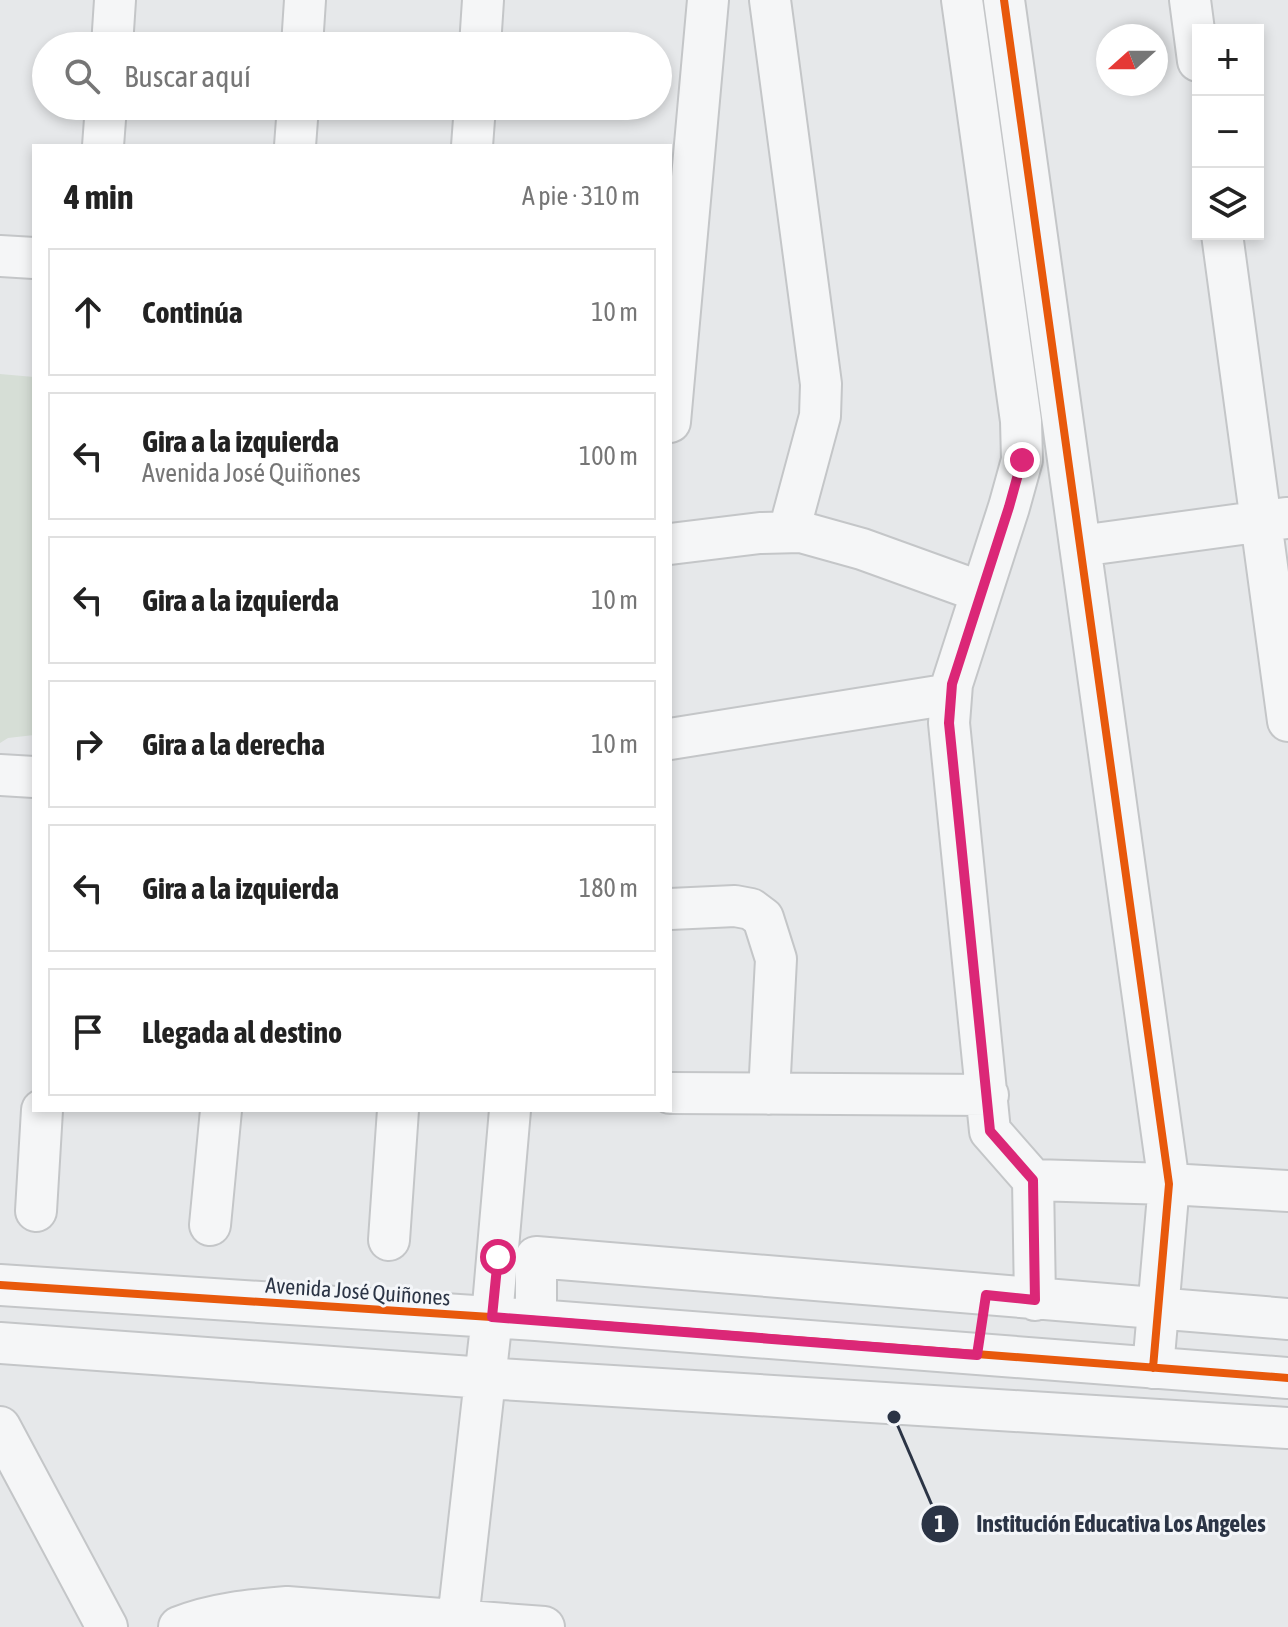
<!DOCTYPE html>
<html lang="es">
<head>
<meta charset="utf-8">
<style>
  :root { --surface:#fff; --page:#f6f6f6; --text:#222; --muted:#767676; --line:#e0e0e0 }
  body { margin:0; font-family:"Asap Condensed",sans-serif; background:var(--page); color:var(--text) }
  .controls { position:absolute; right:24px; top:24px; display:grid; overflow:hidden; border-radius:0px; box-shadow:0 4px 12px #0003 }
  .controls button { width:72px; height:72px; display:grid; place-items:center; padding:0; border:0; border-bottom:2px solid var(--line); background:var(--surface); color:var(--text); font:40px sans-serif }
  .compass { position:absolute; left:1096px; top:24px; width:72px; height:72px; border-radius:50%; background:var(--surface); box-shadow:0 4px 12px #0003; rotate:249deg }
  .stop { position:absolute; width:24px; height:24px; margin:-18px; border:6px solid #db2777; border-radius:50%; background:#fff }
  .stop.end { background:#db2777; border-color:#fff; box-shadow:0 2px 8px #0008 }
  .list { margin:0; padding:0; list-style:none }
  h2 { display:flex; justify-content:space-between; align-items:center; height:104px; margin:0; padding:0 32px; font-size:34px }
  h2 small { font-size:26px; font-weight:400; color:var(--muted) }
  .list li { display:grid; grid-template-columns:52px 1fr auto; gap:24px; align-items:center; box-sizing:border-box; height:128px; margin:0 16px 16px; padding:0 16px; border:2px solid var(--line); border-radius:0px }
  .list b { display:block; font-size:30px; white-space:nowrap }
  .list p { margin:0; font-size:26px; white-space:nowrap; color:var(--muted) }
  .list em { font-size:26px; font-style:normal; color:var(--muted) }
  .icon { flex:none; width:44px; height:44px; fill:none; stroke:currentColor; stroke-width:2; stroke-linecap:round; stroke-linejoin:round }
  .map { position:relative; flex:none; width:1288px; height:1627px; overflow:hidden }
  .search { position:absolute; background:var(--surface); box-shadow:0 4px 12px #0003; left:32px; top:32px; width:640px; height:88px; display:flex; align-items:center; gap:20px; box-sizing:border-box; padding:0 28px; border-radius:44px; color:var(--muted); font-size:30px }
  .panel { position:absolute; background:var(--surface); box-shadow:0 4px 12px #0003; left:32px; top:144px; width:640px; height:968px; border-radius:0px }
  .map>svg:first-child { display:block }
</style>
</head>
<body>
<div class="map">
<svg width="1288" height="1627" viewBox="0 0 1288 1627">
  <rect width="100%" height="100%" fill="#e6e8ea"/>
  <path fill="#d6ded6" d="M0,374L34,377V735L8,738L0,743Z"/>
  <g fill="none" stroke-linecap="round" stroke-linejoin="round">
    <defs>
      <path id="minor" d="M770,0L821,384L820,416L789,531
        M962,0L1021,421L1022,460L1009,507L952,684L949,723L990,1131L1033,1180L1035,1300
        M1004,0L1169,1184L1153,1368
        M1190,0L1198,61
        M112,46L115,0
        M302,46L305,0
        M480,46L483,0
        M103,146L106,106
        M295,146L298,106
        M472,146L475,106
        M1222,234L1288,721
        M0,256L34,258
        M670,422L708,0
        M670,544L760,533L801,532L862,549L981,592
        M1080,546L1286,518
        M670,739L951,694
        M0,775L34,777
        M670,909L735,906L751,909L763,918L776,959L769,1094
        M670,1093L988,1095
        M1033,1180L1169,1184L1288,1191
        M36,1211L42,1110
        M210,1225L221,1110
        M389,1240L398,1110
        M0,1285L536,1320L1288,1378
        M536,1320V1257L1288,1319
        M0,1343L485,1378L1288,1428
        M0,1427L107,1627
        M179,1627C214,1613 250,1610 287,1607L544,1627
        M459,1627L458,1620L492,1317L510,1110"/>
    </defs>
    <use href="#minor" stroke="#c4c6c8" stroke-width="44"/>
    <use href="#minor" stroke="#f5f6f7" stroke-width="40"/>
    <defs>
      <path id="cycleway" d="M1004,0L1169,1184L1153,1368
        M0,1285L536,1320L1288,1378"/>
    </defs>
    <use href="#cycleway" stroke="#f4f6f9" stroke-width="13"/>
    <use href="#cycleway" stroke="#e8590c" stroke-width="8"/>
  </g>
  <g fill="none" stroke-linecap="round" stroke-linejoin="round">
    <path stroke="#db2777" stroke-width="10" d="M498,1257L492,1317L977,1355L986,1295L1035,1300L1033,1180L990,1131L949,723L952,684L1009,507L1022,460"/>
  </g>
  <g text-anchor="middle" dominant-baseline="central" stroke-width="6" stroke-linejoin="round" paint-order="stroke">
    <g font-size="22" fill="#2b3445" stroke="#f4f6f9">
      <text transform="translate(358 1291) rotate(4)">Avenida José Quiñones</text>
    </g>
  </g>
  <path fill="none" stroke="#2b3445" stroke-width="3" d="M894 1417L940 1524"/>
  <g fill="#2b3445" stroke="#f4f6f9" stroke-width="3">
    <circle cx="894" cy="1417" r="8"/>
    <circle cx="940" cy="1524" r="20"/>
  </g>
  <g font-size="24" text-anchor="middle" font-weight="bold" fill="#fff">
    <text x="940" y="1532">1</text>
  </g>
  <g font-size="24" text-anchor="middle" font-weight="bold" fill="#2b3445" stroke="#f4f6f9" stroke-width="6" stroke-linejoin="round" paint-order="stroke">
    <text x="1121" y="1532">Institución Educativa Los Angeles</text>
  </g>
</svg>
<div class="controls">
<button>+</button>
<button>−</button>
<button><svg class="icon" aria-label="layers" viewBox="0 0 24 24"><path d="M12 4l9 5-9 5-9-5zM3 14l9 5 9-5"/></svg></button>
</div>
<svg class="compass" viewBox="-18 -18 36 36"><path d="M0-13l5 13h-10z" fill="#e53935"/><path d="M0 13l5-13h-10z" fill="#767676"/></svg>
<div class="stop" style="left:498px;top:1257px"></div>
<div class="stop end" style="left:1022px;top:460px"></div>
<div class="search"><svg class="icon" aria-label="search" viewBox="0 0 24 24"><circle cx="10" cy="10" r="6"/><path d="M15 15l6 6"/></svg>Buscar aquí</div>
<section class="panel">
<h2>4 min<small>A pie · 310 m</small></h2>
<ul class="list">
<li><svg class="icon" aria-label="ahead" viewBox="0 0 24 24"><path d="M12 20V5M6 11l6-6 6 6"/></svg><div><b>Continúa</b></div><em>10 m</em></li>
<li><svg class="icon" aria-label="left" viewBox="0 0 24 24"><path d="M17 20v-9H6M10 6l-5 5 5 5"/></svg><div><b>Gira a la izquierda</b><p>Avenida José Quiñones</p></div><em>100 m</em></li>
<li><svg class="icon" aria-label="left" viewBox="0 0 24 24"><path d="M17 20v-9H6M10 6l-5 5 5 5"/></svg><div><b>Gira a la izquierda</b></div><em>10 m</em></li>
<li><svg class="icon" aria-label="right" viewBox="0 0 24 24"><path d="M7 20v-9h11M14 6l5 5-5 5"/></svg><div><b>Gira a la derecha</b></div><em>10 m</em></li>
<li><svg class="icon" aria-label="left" viewBox="0 0 24 24"><path d="M17 20v-9H6M10 6l-5 5 5 5"/></svg><div><b>Gira a la izquierda</b></div><em>180 m</em></li>
<li><svg class="icon" aria-label="arrive" viewBox="0 0 24 24"><path d="M6 21V4h12l-3 4 3 4H6"/></svg><div><b>Llegada al destino</b></div></li>
</ul>
</section>
</div>
</body>
</html>
